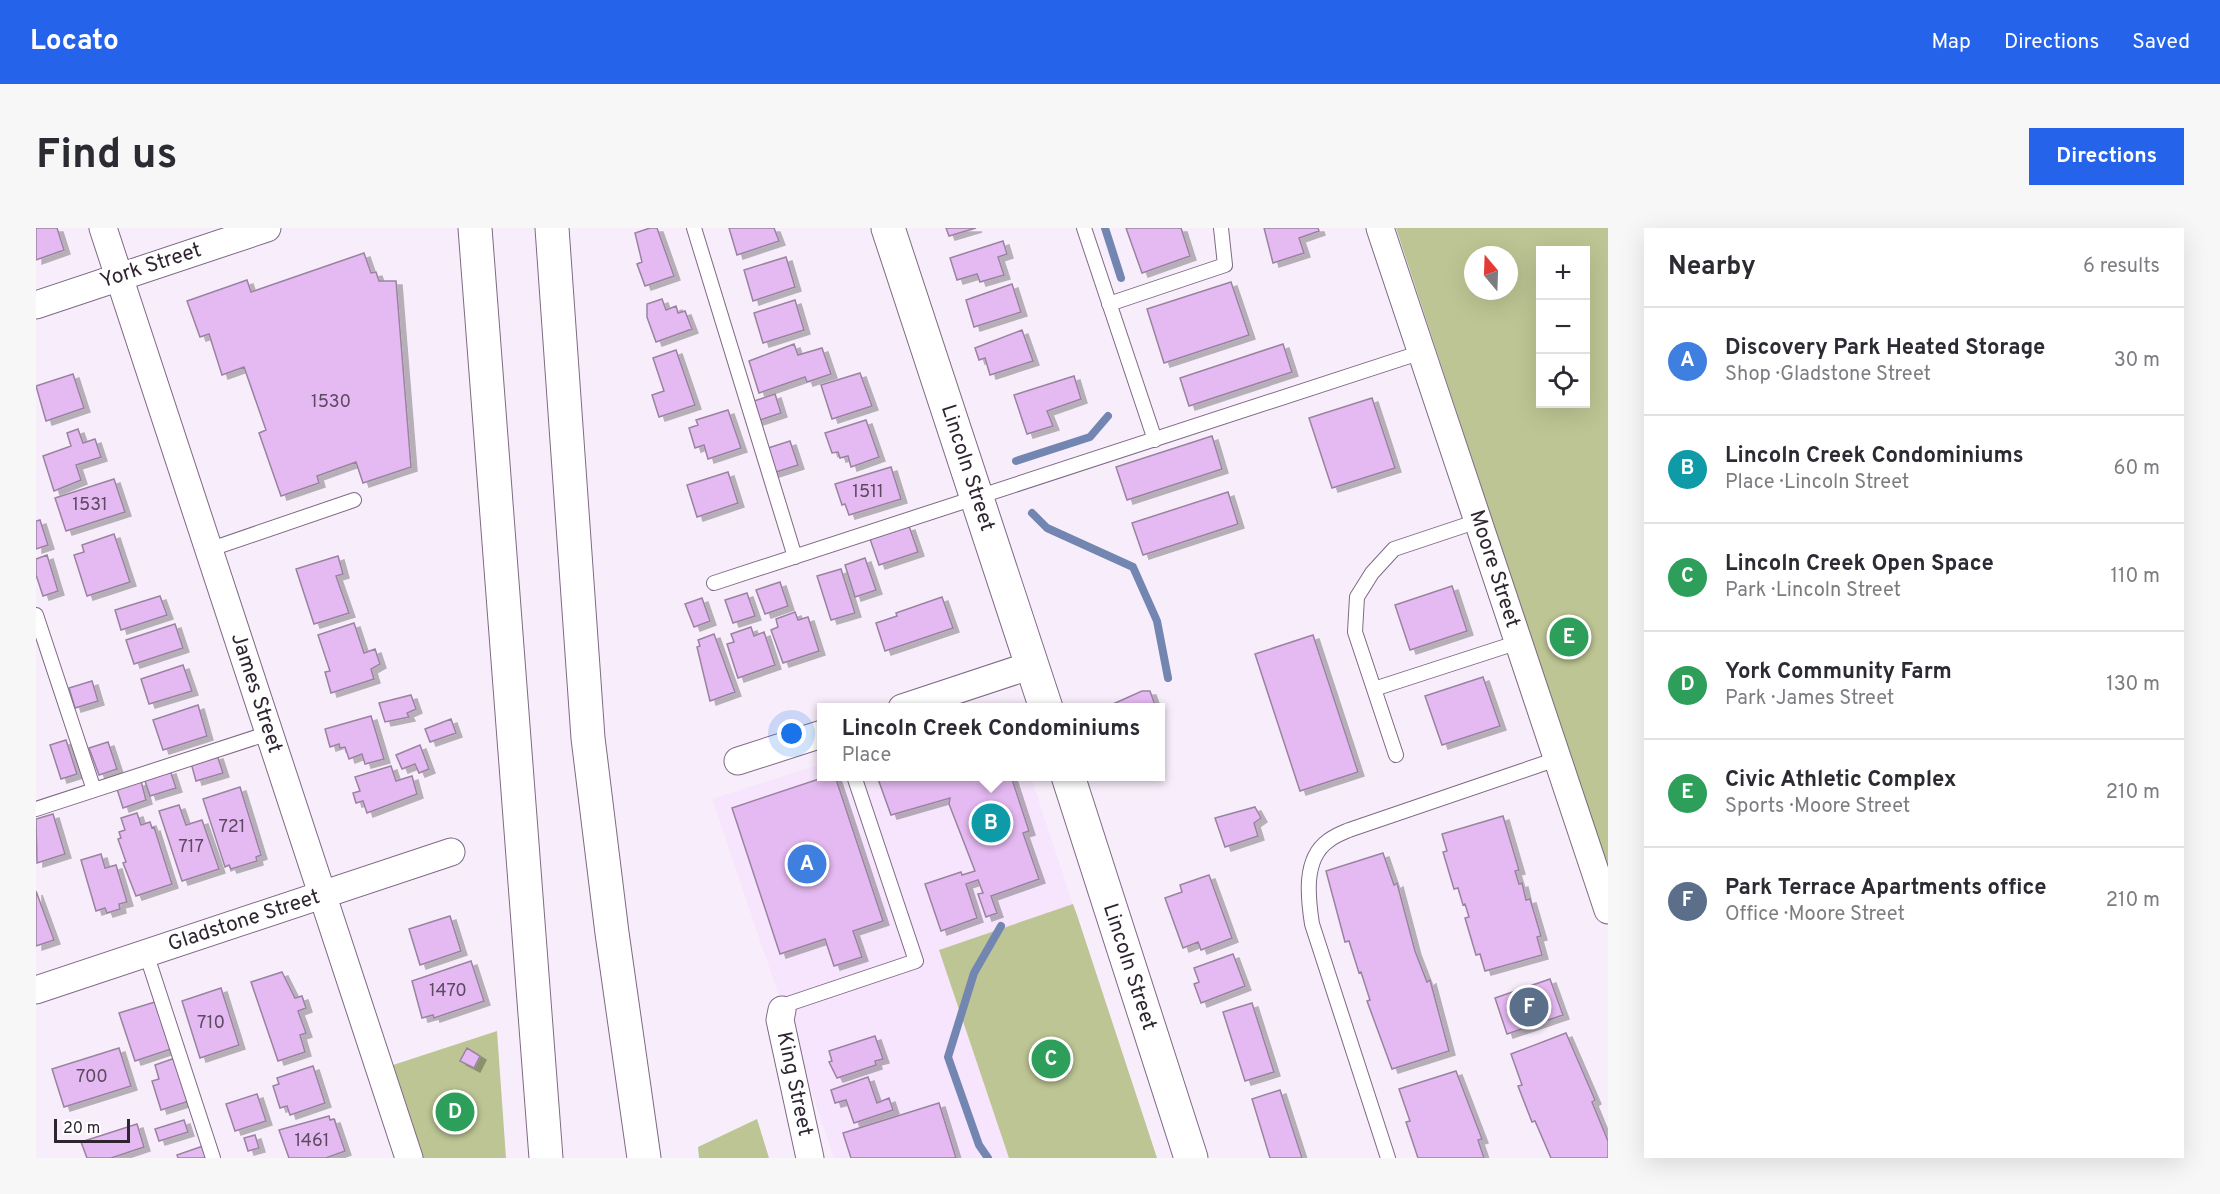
<!DOCTYPE html>
<html lang="en">
<head>
<meta charset="utf-8">
<style>
  :root { --surface:#fff; --page:#f7f7f7; --text:#2b2b33; --muted:#7c7c81; --line:#e1e1e2; --accent:#2563eb }
  body { margin:0; font-family:Overpass,sans-serif; background:var(--page); color:var(--text) }
  .controls { position:absolute; right:18px; top:18px; display:grid; overflow:hidden; border-radius:0px; box-shadow:0 6px 24px #0002 }
  .controls button { width:54px; height:54px; display:grid; place-items:center; padding:0; border:0; border-bottom:2px solid var(--line); background:var(--surface); color:var(--text); font:30px sans-serif }
  .compass { position:absolute; left:1428px; top:18px; width:54px; height:54px; border-radius:50%; background:var(--surface); box-shadow:0 6px 24px #0002; rotate:341deg }
  .scale { position:absolute; left:18px; bottom:15px; width:76px; box-sizing:border-box; padding-left:6px; border:3px solid #2f2531; border-top:0; font-size:16px; line-height:21px; white-space:nowrap; color:#2f2531; -webkit-text-stroke:4px #fff; paint-order:stroke }
  .you { position:absolute; left:756px; top:506px; width:21px; height:21px; margin:-15px; border:4px solid #fff; border-radius:50%; background:#1a73e8; box-shadow:0 0 0 9px #1a73e833 }
  .badge { display:grid; place-items:center; width:39px; height:39px; border-radius:50%; background:var(--accent); color:#fff; font-size:20px; font-weight:700 }
  .pin { position:absolute; translate:-50% -50%; border:3px solid #fff; box-shadow:0 2px 6px #0006 }
  .popup { position:absolute; left:781px; top:475px; width:348px; height:78px; box-sizing:border-box; display:grid; place-content:center; border-radius:0px; background:var(--surface); filter:drop-shadow(0 2px 4px #0005); font-size:20px; white-space:nowrap; color:var(--muted) }
  .popup b { font-size:22px; color:var(--text) }
  .popup::after { content:''; position:absolute; left:50%; top:100%; margin-left:-12px; border:12px solid transparent; border-top-color:var(--surface) }
  .list { margin:0; padding:0; list-style:none }
  h2 { display:flex; justify-content:space-between; align-items:center; height:78px; margin:0; padding:0 24px; font-size:26px }
  h2 small { font-size:20px; font-weight:400; color:var(--muted) }
  .list li { display:grid; grid-template-columns:39px 1fr auto; gap:18px; align-items:center; box-sizing:border-box; height:108px; padding:0 24px; border-top:2px solid var(--line) }
  .list b { display:block; font-size:22px; white-space:nowrap }
  .list p { margin:0; font-size:20px; white-space:nowrap; color:var(--muted) }
  .list em { font-size:20px; font-style:normal; color:var(--muted) }
  .icon { flex:none; width:33px; height:33px; fill:none; stroke:currentColor; stroke-width:2; stroke-linecap:round; stroke-linejoin:round }
  .map { position:relative; flex:none; width:1572px; height:930px; overflow:hidden; border-radius:0px }
  header { display:flex; align-items:center; gap:36px; box-sizing:border-box; height:84px; padding:0 30px; background:var(--accent); color:#fff }
  header strong { font-size:28px }
  nav { display:flex; gap:33px; margin-inline-start:auto; font-size:21px }
  .intro { display:flex; align-items:center; justify-content:space-between; box-sizing:border-box; height:144px; padding:0 36px }
  h1 { margin:0; font-size:42px }
  .button { padding:15px 27px; border-radius:0px; background:var(--accent); color:#fff; font-size:21px; font-weight:700 }
  main { display:flex; gap:36px; padding:0 36px }
  aside { flex:1; background:var(--surface); border-radius:0px; box-shadow:0 6px 24px #0002 }
  .map>svg:first-child { display:block }
</style>
</head>
<body>
<header>
<strong>Locato</strong>
<nav><a>Map</a><a>Directions</a><a>Saved</a></nav>
</header>
<div class="intro"><h1>Find us</h1><a class="button">Directions</a></div>
<main>
<div class="map">
<svg width="1572" height="930" viewBox="0 0 1572 930">
  <defs>
    <filter id="shadow"><feDropShadow dx="6" dy="4" stdDeviation="0" flood-color="#0004"/></filter>
  </defs>
  <rect width="100%" height="100%" fill="#f8eefb"/>
  <path fill="#f6e5fc" d="M785,536L786,548L995,549L1121,930H798L676,571Z"/>
  <path fill="#bdc594" fill-rule="evenodd" d="M1360,0H1572V643ZM1504,22H1550V176H1504ZM1437,27H1473V63H1437Z
    M1037,676L1041,687L1121,930H973L903,722Z
    M461,803L470,930H387L357,837Z
    M721,891L733,930H663L662,919Z"/>
  <g fill="none" stroke-linecap="round" stroke-linejoin="round">
    <path stroke="#7386b1" stroke-width="8" d="M1069,0L1085,50
      M980,233L1054,209L1072,188
      M996,285L1011,300L1097,339L1121,393L1132,450
      M952,930L943,917L912,829L938,745L965,698"/>
  </g>
  <path fill="#e5baf2" stroke="#9a83a1" stroke-width="1.5" filter="url(#shadow)" d="M0,0H21L28,22L0,32Z
    M614,0H621L638,48L609,58L601,36L606,34L599,5Z
    M693,0H738L743,13L701,27Z
    M910,0H940L913,8Z
    M1090,0H1145L1154,28L1106,45Z
    M1228,0H1282L1283,3L1263,10L1268,25L1237,35Z
    M967,13L971,26L962,29L968,47L944,54L941,46L921,52L914,30Z
    M328,25L335,45L340,44L343,53H360L375,239L327,255L320,234L281,248L283,255L245,268L223,205L230,202L208,139L186,147L173,106L164,109L151,73L211,52L215,64Z
    M750,29L759,59L717,73L708,42Z
    M1195,54L1213,107L1128,135L1111,81Z
    M976,56L985,84L938,99L930,72Z
    M626,71L630,82L640,78L642,85L649,83L656,101L620,114L611,89V76Z
    M759,72L768,102L727,115L718,85Z
    M986,102L997,133L954,147L949,130L943,132L939,120Z
    M758,116L762,127L786,120L795,146L771,154L769,149L723,165L713,133Z
    M1247,116L1256,144L1153,178L1144,150Z
    M640,122L659,177L623,189L616,167L628,163L617,130Z
    M824,145L836,178L796,191L785,157Z
    M37,146L48,180L10,193L0,158Z
    M1038,148L1045,171L1011,183L1017,198L991,206L978,167Z
    M739,166L745,185L721,193L715,174Z
    M1336,170L1359,240L1296,260L1273,190Z
    M692,182L705,220L672,231L668,217L659,220L653,200L662,197L660,192Z
    M830,192L843,229L815,239L812,228L804,230L802,224L796,225L789,205Z
    M42,201L47,215L59,211L65,229L40,237L45,252L18,263L7,228L35,218L31,205Z
    M1176,208L1186,241L1091,272L1080,239Z
    M754,213L762,237L737,245L729,221Z
    M855,239L865,271L813,287L809,276L806,277L799,256Z
    M692,244L702,275L661,289L651,257Z
    M78,251L89,284L30,303L19,270Z
    M1192,264L1202,296L1107,327L1096,295Z
    M4,292L12,317L0,321V293Z
    M873,298L882,324L843,337L834,311Z
    M78,306L94,354L51,368L38,327L48,324L46,317Z
    M11,327L22,363L7,368L0,347V331Z
    M302,328L307,346L300,348L313,385L278,396L260,341Z
    M829,330L840,362L819,369L809,337Z
    M805,341L819,385L795,392L781,348Z
    M744,354L752,378L729,386L720,362Z
    M1416,358L1431,403L1374,422L1359,377Z
    M711,365L719,388L697,395L689,372Z
    M124,368L131,387L85,402L79,382Z
    M906,369L917,400L849,423L840,395L861,388L860,385Z
    M666,370L674,393L658,399L649,376Z
    M759,384L762,392L772,389L783,423L747,435L735,402L742,399L740,391Z
    M318,395L328,425L339,421L344,436L335,441L338,451L295,465L289,444L294,443L282,407Z
    M139,396L147,420L98,436L90,412Z
    M715,399L718,408L728,404L739,437L702,450L691,416L698,414L695,406Z
    M678,406L699,464L674,473L661,419L664,418L662,412Z
    M1277,407L1322,544L1264,563L1219,426Z
    M147,437L156,463L113,476L105,451Z
    M1447,449L1464,498L1406,517L1389,468Z
    M56,453L62,473L39,480L33,460Z
    M1106,463H1114L1120,480H1068Z
    M375,467L380,481L371,485L373,489L349,494L343,475Z
    M162,477L171,508L127,522L117,492Z
    M335,488L348,531L329,536L326,526L313,531L309,519L304,520L303,516L294,519L289,501Z
    M415,491L420,505L394,514L389,501Z
    M30,512L41,546L25,551L14,517Z
    M72,514L81,541L63,547L53,520Z
    M384,517L393,541L383,545L379,536L366,541L360,527Z
    M181,527L187,545L160,553L155,535Z
    M355,538L360,553L376,548L381,566L331,585L327,573L320,575L317,565L324,563L319,549Z
    M134,542L140,560L114,568L108,550Z
    M792,548H799L847,693L817,703L826,729L798,738L789,711L744,726L696,580Z
    M841,548H975L993,603L987,605L1003,651L955,668L961,685L950,689L942,666L947,665L942,652L930,656L941,690L905,703L889,656L925,644L926,647L939,643L913,576L914,570L855,587Z
    M105,553L110,572L87,580L81,561Z
    M204,559L225,627L220,629L221,633L195,641L193,637L189,639L167,571Z
    M143,577L150,597L166,592L183,641L146,653L123,583Z
    M1219,579L1225,590L1218,595L1222,608L1189,619L1179,590Z
    M101,585L105,597L114,594L116,600L118,599L136,656L100,668L87,635L90,634L82,611L85,610L83,604L89,602L85,590Z
    M17,586L29,626L1,635L0,591Z
    M1467,588L1483,642L1479,643L1483,656L1486,655L1490,672L1494,671L1505,708L1501,709L1506,727L1449,743L1444,726L1440,727L1429,690L1433,689L1429,676L1427,677L1422,660L1418,661L1407,624L1411,623L1406,606Z
    M1347,625L1358,657L1361,655L1379,723L1391,754L1394,752L1413,823L1356,841L1331,773L1334,772L1325,744L1323,745L1313,713L1309,714L1290,643Z
    M65,626L69,640L80,637L91,674L83,676L84,681L71,685L69,680L60,683L45,632Z
    M1173,647L1196,710L1165,722L1162,714L1147,720L1129,670L1146,664L1144,657Z
    M0,663L18,712L0,718Z
    M414,688L425,723L384,737L373,701Z
    M1197,726L1209,758L1165,775L1158,756L1163,754L1158,740Z
    M435,733L448,773L398,790L397,787L386,790L376,753Z
    M246,744L259,770L266,768L270,780L262,783L270,805L264,807L269,824L242,833L215,754Z
    M1514,751L1527,787L1471,806L1459,770Z
    M185,760L203,817L164,830L146,773Z
    M119,774L135,821L99,833L83,785Z
    M1216,775L1238,844L1209,853L1187,784Z
    M1530,805L1559,872L1556,874L1572,913V930H1515L1499,893L1496,894L1482,858L1486,857L1475,826Z
    M839,808L847,831L839,833L840,837L801,850L793,834L796,833L793,823Z
    M83,820L95,858L28,879L16,841Z
    M431,820L444,828L438,840L424,833Z
    M139,830L153,873L125,882L116,853L123,851L119,837Z
    M277,838L289,875L254,887L251,878L244,880L237,858L243,856L241,850Z
    M1420,843L1446,911L1442,912L1448,930H1382L1370,894L1374,893L1363,861Z
    M832,849L841,875L853,870L857,882L818,895L810,872L799,875L795,862Z
    M1244,862L1266,930H1234L1216,871Z
    M221,866L230,893L199,903L190,876Z
    M903,875L920,930H815L807,905Z
    M293,888L294,892L298,891L309,923L290,930H253L243,902Z
    M148,892L152,904L123,913L119,901Z
    M101,896L108,919L75,930H51L45,914Z
    M219,907L223,920L212,923L208,910Z
    M167,918L171,930H142L141,927Z"/>
  <g fill="none" stroke-linecap="round" stroke-linejoin="round">
    <defs>
      <path id="lane" d="M658,0L759,329
        M1048,0L1119,212
        M1073,76L1189,37L1185,0
        M172,322L318,272
        M678,355L1386,124
        M0,387L58,562
        M1338,461L1483,414
        M1360,527L1319,404L1321,369L1336,345L1358,321L1442,293
        M0,581L233,505
        M110,725L177,930
        M746,782L752,776L764,772L880,733L818,548
        M1352,930L1276,696C1272,670 1267,631 1292,613C1298,608 1306,605 1313,602L1521,531"/>
      <path id="street" d="M67,0L373,930
        M1344,0L1572,682
        M0,77L231,0
        M866,480L996,437
        M702,533L786,506
        M0,762L415,624
        M746,782L744,792L774,930"/>
      <path id="secondary" d="M852,0L1010,480
        M1032,548L1155,930"/>
      <path id="highway" d="M439,0L510,930
        M516,0L552,510L576,705L608,930"/>
    </defs>
    <use href="#lane" stroke="#7f6985" stroke-width="16"/>
    <use href="#street" stroke="#7f6985" stroke-width="29"/>
    <use href="#secondary" stroke="#7f6985" stroke-width="35"/>
    <use href="#highway" stroke="#7f6985" stroke-width="35"/>
    <use href="#lane" stroke="#fff" stroke-width="14"/>
    <use href="#street" stroke="#fff" stroke-width="27"/>
    <use href="#secondary" stroke="#fff" stroke-width="33"/>
    <use href="#highway" stroke="#fff" stroke-width="33"/>
  </g>
  <g text-anchor="middle" dominant-baseline="central" stroke-width="6" stroke-linejoin="round" paint-order="stroke">
    <g font-size="18" fill="#5c4a61">
      <text x="295" y="174">1530</text>
      <text x="832" y="264">1511</text>
      <text x="54" y="277">1531</text>
      <text x="196" y="599">721</text>
      <text x="155" y="619">717</text>
      <text x="412" y="763">1470</text>
      <text x="175" y="795">710</text>
      <text x="56" y="849">700</text>
      <text x="276" y="913">1461</text>
    </g>
    <g font-size="21" fill="#2f2531" stroke="#fff">
      <text transform="translate(115 38) rotate(-18)">York Street</text>
      <text transform="translate(931 240) rotate(72)">Lincoln Street</text>
      <text transform="translate(1458 341) rotate(72)">Moore Street</text>
      <text transform="translate(220 465) rotate(72)">James Street</text>
      <text transform="translate(208 693) rotate(-18)">Gladstone Street</text>
      <text transform="translate(1093 739) rotate(72)">Lincoln Street</text>
      <text transform="translate(758 856) rotate(78)">King Street</text>
    </g>
  </g>
</svg>
<div class="controls">
<button>+</button>
<button>−</button>
<button><svg class="icon" aria-label="locate" viewBox="0 0 24 24"><circle cx="12" cy="12" r="6"/><path d="M12 2v4M12 18v4M2 12h4M18 12h4"/></svg></button>
</div>
<svg class="compass" viewBox="-18 -18 36 36"><path d="M0-13l5 13h-10z" fill="#e53935"/><path d="M0 13l5-13h-10z" fill="#7c7c81"/></svg>
<div class="scale">20 m</div>
<div class="you"></div>
<div class="pin badge" style="left:771px;top:636px;background:#3f7fe0">A</div>
<div class="pin badge" style="left:955px;top:595px;background:#0f9aa8">B</div>
<div class="popup"><b>Lincoln Creek Condominiums</b>Place</div>
<div class="pin badge" style="left:1015px;top:831px;background:#2e9e5b">C</div>
<div class="pin badge" style="left:419px;top:884px;background:#2e9e5b">D</div>
<div class="pin badge" style="left:1533px;top:409px;background:#2e9e5b">E</div>
<div class="pin badge" style="left:1493px;top:779px;background:#5c6f8a">F</div>
</div>
<aside>
<h2>Nearby<small>6 results</small></h2>
<ul class="list">
<li><span class="badge" style="background:#3f7fe0">A</span><div><b>Discovery Park Heated Storage</b><p>Shop · Gladstone Street</p></div><em>30 m</em></li>
<li><span class="badge" style="background:#0f9aa8">B</span><div><b>Lincoln Creek Condominiums</b><p>Place · Lincoln Street</p></div><em>60 m</em></li>
<li><span class="badge" style="background:#2e9e5b">C</span><div><b>Lincoln Creek Open Space</b><p>Park · Lincoln Street</p></div><em>110 m</em></li>
<li><span class="badge" style="background:#2e9e5b">D</span><div><b>York Community Farm</b><p>Park · James Street</p></div><em>130 m</em></li>
<li><span class="badge" style="background:#2e9e5b">E</span><div><b>Civic Athletic Complex</b><p>Sports · Moore Street</p></div><em>210 m</em></li>
<li><span class="badge" style="background:#5c6f8a">F</span><div><b>Park Terrace Apartments office</b><p>Office · Moore Street</p></div><em>210 m</em></li>
</ul>
</aside>
</main>
</body>
</html>
